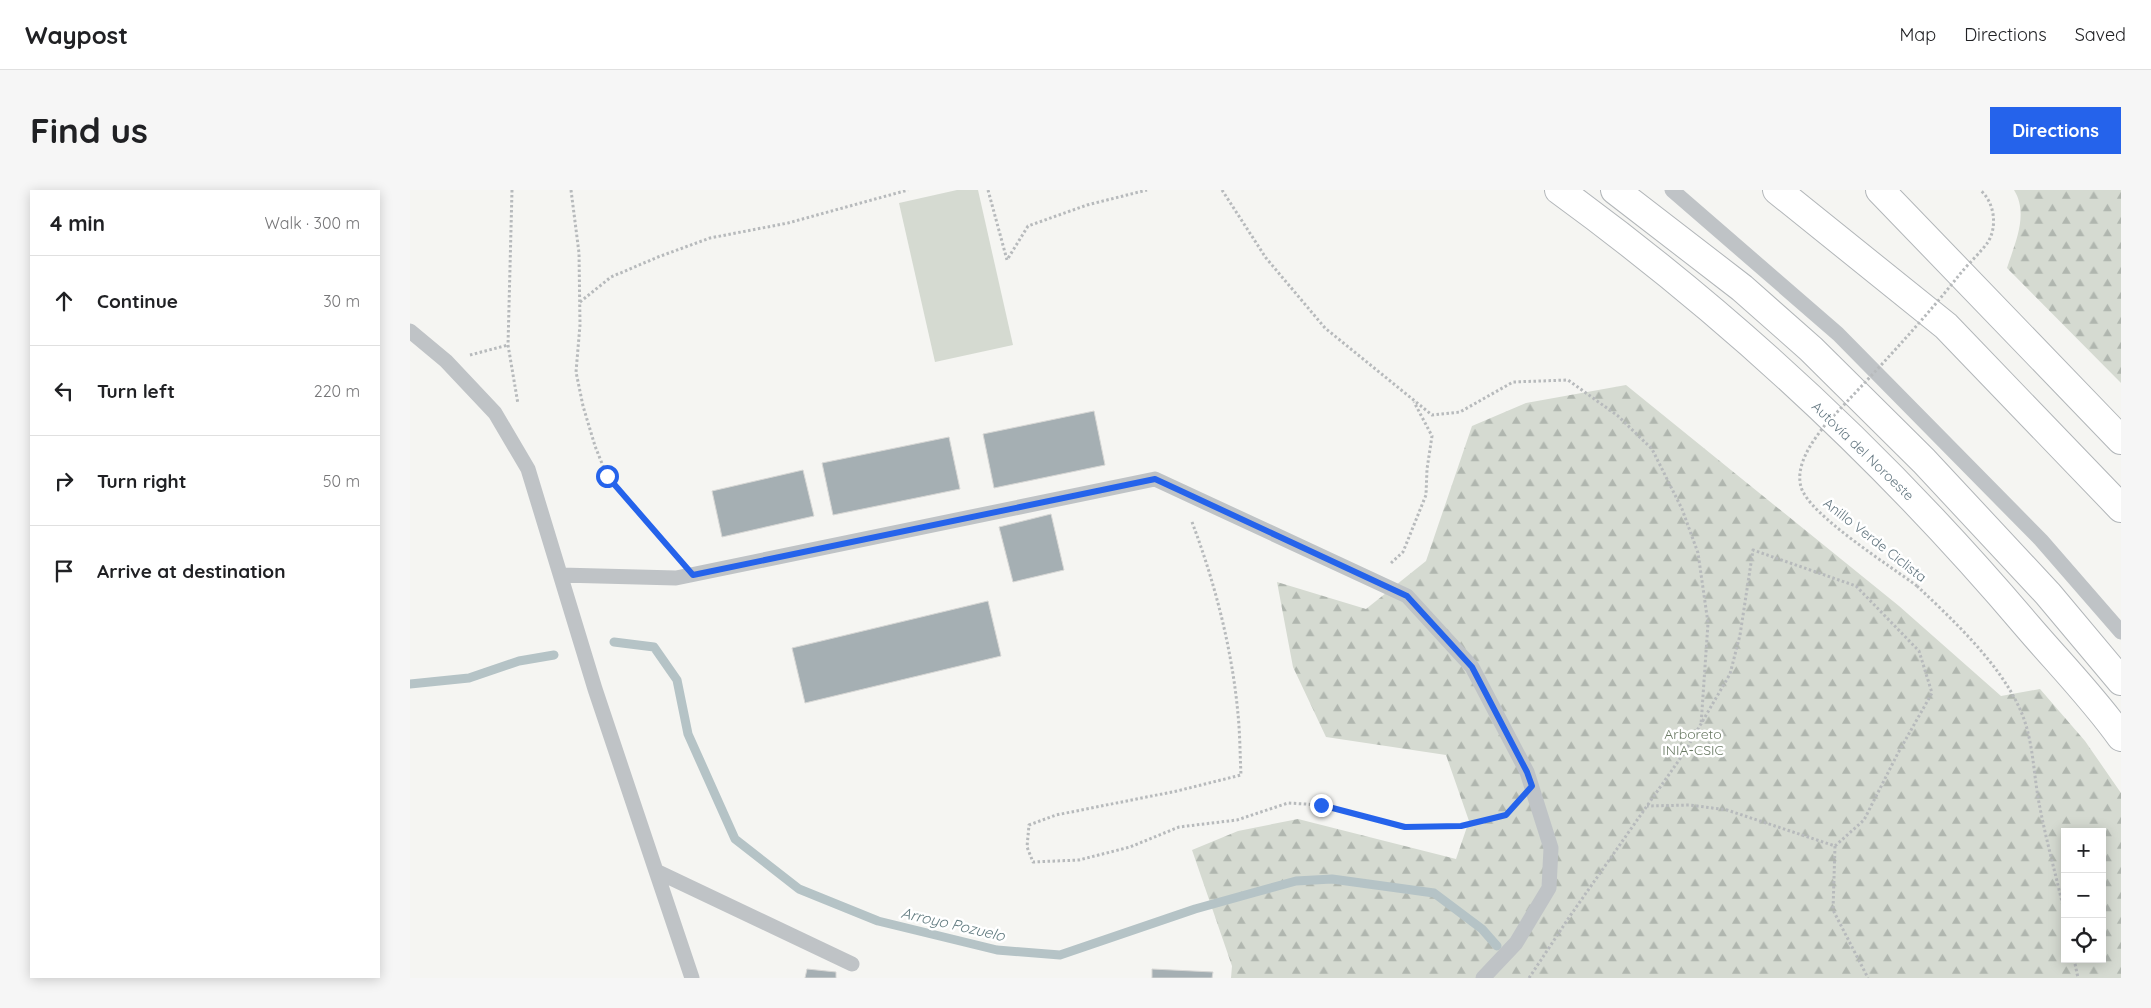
<!DOCTYPE html>
<html lang="en">
<head>
<meta charset="utf-8">
<style>
  :root { --surface:#fff; --page:#f6f6f6; --text:#202124; --muted:#757577; --line:#e0e0e0; --accent:#2563eb }
  body { margin:0; font-family:Quicksand,sans-serif; background:var(--page); color:var(--text) }
  .controls { position:absolute; right:15px; bottom:15px; display:grid; overflow:hidden; border-radius:0px; box-shadow:0 2px 12px #0003 }
  .controls button { width:45px; height:45px; display:grid; place-items:center; padding:0; border:0; border-bottom:1px solid var(--line); background:var(--surface); color:var(--text); font:25px sans-serif }
  .stop { position:absolute; width:15px; height:15px; margin:-11px; border:4px solid #2563eb; border-radius:50%; background:#fff }
  .stop.end { background:#2563eb; border-color:#fff; box-shadow:0 1px 5px #0008 }
  .list { margin:0; padding:0; list-style:none }
  h2 { display:flex; justify-content:space-between; align-items:center; height:65px; margin:0; padding:0 20px; font-size:21px }
  h2 small { font-size:16px; font-weight:400; color:var(--muted) }
  .list li { display:grid; grid-template-columns:32px 1fr auto; gap:15px; align-items:center; box-sizing:border-box; height:90px; padding:0 20px; border-top:1px solid var(--line) }
  .list b { display:block; font-size:19px; white-space:nowrap }
  .list em { font-size:16px; font-style:normal; color:var(--muted) }
  .icon { flex:none; width:28px; height:28px; fill:none; stroke:currentColor; stroke-width:2; stroke-linecap:round; stroke-linejoin:round }
  .map { position:relative; flex:none; width:1711px; height:788px; overflow:hidden; border-radius:0px }
  header { display:flex; align-items:center; gap:30px; box-sizing:border-box; height:70px; padding:0 25px; background:var(--surface); border-bottom:1px solid var(--line) }
  header strong { font-size:24px }
  nav { display:flex; gap:28px; margin-inline-start:auto; font-size:18px }
  .intro { display:flex; align-items:center; justify-content:space-between; box-sizing:border-box; height:120px; padding:0 30px }
  h1 { margin:0; font-size:35px }
  .button { padding:12px 22px; border-radius:0px; background:var(--accent); color:#fff; font-size:18px; font-weight:700 }
  main { display:flex; gap:30px; padding:0 30px }
  aside { flex:1; background:var(--surface); border-radius:0px; box-shadow:0 2px 12px #0003 }
  .map>svg:first-child { display:block }
</style>
</head>
<body>
<header>
<strong>Waypost</strong>
<nav><a>Map</a><a>Directions</a><a>Saved</a></nav>
</header>
<div class="intro"><h1>Find us</h1><a class="button">Directions</a></div>
<main>
<aside>
<h2>4 min<small>Walk · 300 m</small></h2>
<ul class="list">
<li><svg class="icon" aria-label="ahead" viewBox="0 0 24 24"><path d="M12 20V5M6 11l6-6 6 6"/></svg><div><b>Continue</b></div><em>30 m</em></li>
<li><svg class="icon" aria-label="left" viewBox="0 0 24 24"><path d="M17 20v-9H6M10 6l-5 5 5 5"/></svg><div><b>Turn left</b></div><em>220 m</em></li>
<li><svg class="icon" aria-label="right" viewBox="0 0 24 24"><path d="M7 20v-9h11M14 6l5 5-5 5"/></svg><div><b>Turn right</b></div><em>50 m</em></li>
<li><svg class="icon" aria-label="arrive" viewBox="0 0 24 24"><path d="M6 21V4h12l-3 4 3 4H6"/></svg><div><b>Arrive at destination</b></div></li>
</ul>
</aside>
<div class="map">
<svg width="1711" height="788" viewBox="0 0 1711 788">
  <defs>
    <pattern id="forest-firs" width="22" height="20" patternUnits="userSpaceOnUse" patternTransform="scale(1.25)"><rect width="22" height="20" fill="#d5dad1"/><path d="M5 1l3.5 6h-7zM16 11l3.5 6h-7z" fill="#b0b6af"/></pattern>
  </defs>
  <rect width="100%" height="100%" fill="#f5f5f2"/>
  <path fill="#d5dad1" d="M547,0H568L603,155L525,172L489,13Z"/>
  <path fill="url(#forest-firs)" fill-rule="evenodd" d="M1604,0H1711V193L1597,78C1605,53 1619,24 1604,0Z
    M1216,195L1489,416L1591,506L1630,499L1675,551L1711,603V788H821L822,776L782,660L828,641L888,629L1046,669L1059,631L1036,565L916,547L883,477L867,392L956,419L1016,371L1062,236L1116,213ZM1655,642H1692V769H1655Z"/>
  <g fill="none" stroke-linecap="round" stroke-linejoin="round">
    <path stroke="#b5c3c6" stroke-width="9" d="M204,452L244,457L267,490L278,544L325,649L389,699L468,731L587,760L650,765L785,719L846,702L886,691L922,689L1024,703L1072,739L1087,756
      M0,494L59,488L109,471L144,465"/>
  </g>
  <path fill="#a5afb3" stroke="#d7d7d5" d="M684,221L695,275L584,298L573,244Z
    M539,247L550,299L423,325L412,273Z
    M393,280L404,326L312,347L302,301Z
    M641,324L654,380L603,392L589,337Z
    M578,411L591,466L395,513L382,458Z
    M397,779L426,782V788H395Z
    M742,779L803,782L802,788H742Z"/>
  <g fill="none" stroke-linecap="round" stroke-linejoin="round">
    <defs>
      <path id="motorway" d="M1149,0C1322,126 1481,275 1619,438C1649,473 1685,510 1711,547
        M1205,0L1332,98L1401,159L1514,271L1638,404L1711,491
        M1367,0L1536,136L1711,318
        M1470,0L1711,250"/>
    </defs>
    <use href="#motorway" stroke="#b2b6b9" stroke-width="30"/>
    <path stroke="#b7babc" stroke-width="3" stroke-dasharray="2.5 2.5" stroke-linecap="butt" d="M102,0L98,155L108,214
      M161,0L169,63L170,135L166,182L173,216L185,256L197,286L266,365
      M578,0L597,70L618,36L677,15L737,0
      M812,0L856,68L915,138L1022,225L1050,222L1103,192L1158,190L1208,226L1242,259L1272,319L1288,363L1298,433L1291,535
      M170,112L201,87L248,67L300,48L378,33L498,0
      M60,165L98,155
      M782,332C805,393 822,459 828,524C830,544 830,565 831,585L767,601L646,625L619,635L617,657L623,672L669,670L720,657L769,637L827,630L878,613L911,615L995,637L1051,636L1096,625L1105,616
      M981,373L993,362L1016,305L1017,279L1022,246L1004,212
      M1507,396C1543,430 1588,472 1609,517C1624,548 1623,585 1630,618C1637,654 1647,689 1655,725
      M1425,656L1423,720L1458,788
      M1664,769L1668,788
      M1119,788L1160,726L1274,563L1320,484L1330,445L1343,360L1446,396L1509,461L1522,503L1488,563L1454,630L1425,656L1317,620L1280,615L1237,616"/>
    <path stroke="#bfc3c6" stroke-width="15" d="M1262,0L1428,144L1631,350L1711,442
      M0,141L36,171L85,223L118,279L185,499L246,681L442,774
      M151,385L266,388L745,289L997,406L1062,477L1117,582L1141,658L1139,698L1106,753L1073,788
      M246,681L282,788"/>
    <use href="#motorway" stroke="#fff" stroke-width="28"/>
    <path stroke="#b7babc" stroke-width="3" stroke-dasharray="2.5 2.5" stroke-linecap="butt" d="M1507,396C1482,377 1399,325 1391,297C1385,275 1402,252 1415,235C1461,186 1508,137 1550,84C1558,74 1571,62 1578,52C1588,36 1584,11 1570,0"/>
  </g>
  <g fill="none" stroke-linecap="round" stroke-linejoin="round">
    <path stroke="#2563eb" stroke-width="6" d="M197,286L283,385L745,289L771,301L997,406L1062,477L1117,582L1122,596L1096,625L1051,636L995,637L911,615"/>
  </g>
  <g text-anchor="middle" dominant-baseline="central" stroke-width="5" stroke-linejoin="round" paint-order="stroke">
    <g font-size="14" fill="#657882" stroke="#fff">
      <text transform="translate(1453 261) rotate(44)">Autovía del Noroeste</text>
      <text transform="translate(1465 350) rotate(38)">Anillo Verde Ciclista</text>
    </g>
    <g font-size="14" fill="#6a7a64" stroke="#fff">
      <text x="1283" y="544">Arboreto<tspan x="1283" dy="16">INIA-CSIC</tspan></text>
    </g>
    <g font-size="15" font-style="italic" fill="#607a7f" stroke="#fff">
      <text transform="translate(543 734) rotate(13)">Arroyo Pozuelo</text>
    </g>
  </g>
</svg>
<div class="controls">
<button>+</button>
<button>−</button>
<button><svg class="icon" aria-label="locate" viewBox="0 0 24 24"><circle cx="12" cy="12" r="6"/><path d="M12 2v4M12 18v4M2 12h4M18 12h4"/></svg></button>
</div>
<div class="stop" style="left:197px;top:286px"></div>
<div class="stop end" style="left:911px;top:615px"></div>
</div>
</main>
</body>
</html>
